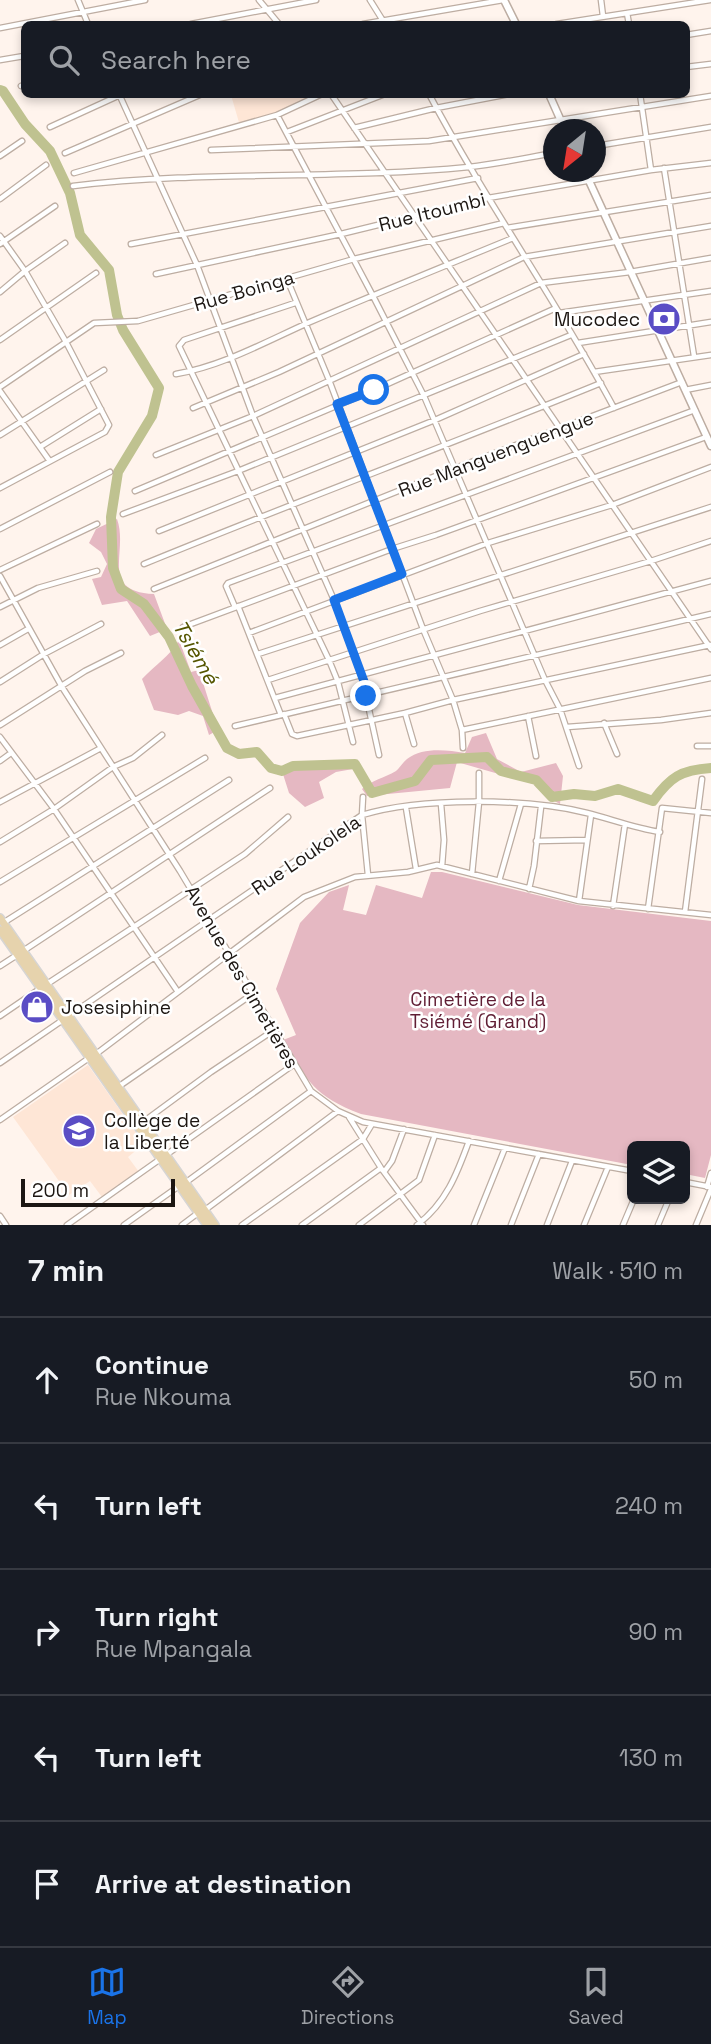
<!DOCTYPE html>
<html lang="en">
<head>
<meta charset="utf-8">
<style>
  :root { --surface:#171b24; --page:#20242c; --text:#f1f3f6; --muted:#9ea1a6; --line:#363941; --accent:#1a73e8 }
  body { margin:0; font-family:"Space Grotesk",sans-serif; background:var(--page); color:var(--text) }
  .controls { position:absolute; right:21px; bottom:21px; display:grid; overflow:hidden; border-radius:10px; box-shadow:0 4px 10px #0003 }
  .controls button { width:63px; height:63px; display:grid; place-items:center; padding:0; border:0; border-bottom:2px solid var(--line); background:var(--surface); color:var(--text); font:35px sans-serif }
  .compass { position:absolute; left:543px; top:119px; width:63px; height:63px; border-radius:50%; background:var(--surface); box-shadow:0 4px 10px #0003; rotate:210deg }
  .scale { position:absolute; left:21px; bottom:18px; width:154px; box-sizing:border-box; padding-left:7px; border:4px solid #1c1612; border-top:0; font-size:19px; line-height:24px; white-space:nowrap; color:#1c1612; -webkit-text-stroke:5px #fff; paint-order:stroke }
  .stop { position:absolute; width:21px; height:21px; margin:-16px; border:5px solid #1a73e8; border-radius:50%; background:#fff }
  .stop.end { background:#1a73e8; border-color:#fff; box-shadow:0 2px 7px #0008 }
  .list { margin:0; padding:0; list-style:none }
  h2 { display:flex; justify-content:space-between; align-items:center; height:91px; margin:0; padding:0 28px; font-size:30px }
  h2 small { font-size:23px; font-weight:400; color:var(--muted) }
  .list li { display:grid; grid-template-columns:46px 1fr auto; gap:21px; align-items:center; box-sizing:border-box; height:126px; padding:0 28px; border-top:2px solid var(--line) }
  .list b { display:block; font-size:26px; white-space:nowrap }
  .list p { margin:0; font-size:23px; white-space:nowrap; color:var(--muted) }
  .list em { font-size:23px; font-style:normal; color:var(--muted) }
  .icon { flex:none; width:38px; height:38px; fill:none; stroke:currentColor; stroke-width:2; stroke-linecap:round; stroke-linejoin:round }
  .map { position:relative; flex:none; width:711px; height:1225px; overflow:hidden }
  .search { position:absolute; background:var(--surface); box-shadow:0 4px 10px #0003; left:21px; right:21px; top:21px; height:77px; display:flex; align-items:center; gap:18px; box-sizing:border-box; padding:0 24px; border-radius:10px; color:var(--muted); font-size:26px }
  .sheet { height:721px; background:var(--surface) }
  nav { display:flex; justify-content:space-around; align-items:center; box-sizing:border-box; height:98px; border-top:2px solid var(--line); background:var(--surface); font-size:19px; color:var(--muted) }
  nav a { display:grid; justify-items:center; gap:4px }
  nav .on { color:var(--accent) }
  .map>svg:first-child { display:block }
</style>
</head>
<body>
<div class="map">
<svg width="711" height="1225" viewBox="0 0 711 1225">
  <rect width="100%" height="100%" fill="#fff4ed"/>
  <path fill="#fee6d6" d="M231,95H316L276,113L240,126Z
    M88,1065L144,1144L128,1157L139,1172L102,1197L90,1181L69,1195L13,1117Z"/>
  <path fill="#e5b8c2" d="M117,519C129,552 98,591 154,594L167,629L150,636L127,601L102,605L92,579L101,577L107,564L101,552L89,543L96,529Z
    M179,640L191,672L199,670L218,730L209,735L203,716L189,711L178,715L154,710L142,679C155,665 170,656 179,640Z
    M486,733L497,759L521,772L556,763L563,776L560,804L545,796L537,785L457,762L450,788L367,796L362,789C372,780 384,778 396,771C400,768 402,763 407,759C423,747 446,750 465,753L472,737Z
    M348,761L353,769L336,772L319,782L324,798L305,807L289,793L282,771Z
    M431,872H442L578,905L711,921V1155L705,1178L685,1174V1146H632V1165L361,1114C314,1096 308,1082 283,1040L296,1035L276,989L300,923L329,892L349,885L343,910L366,915L376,885L422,898Z"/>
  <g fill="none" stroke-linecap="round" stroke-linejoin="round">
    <path stroke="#bfc290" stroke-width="10" d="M0,90L3,91L25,124L50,151L70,193L80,235L109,270L117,315L123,330L159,388L152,416L118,472L111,517L113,568L121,589L144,604L169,637L192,686L227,748L239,754L257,752L271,768L282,771L293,766L355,764L372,793L415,781L431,760L487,757L501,771L536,780L552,797L574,794L595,796L618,789L653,801C670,777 681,770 711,768"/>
    <defs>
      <path id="minor" d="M78,0L88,24
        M259,0L279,24
        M370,0L385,24
        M601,0L603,16
        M627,13L629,24
        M191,24L316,0
        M363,24L503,0
        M557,24L710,0
        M0,28L145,0
        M686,35L711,31
        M0,60L24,56
        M686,67L711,64
        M21,86L24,85
        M119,94L197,265L253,416L334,600L369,695
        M331,94L711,649
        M429,94C486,202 557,301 614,408
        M640,94L651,170
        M277,115L373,296L424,396L545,680L560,709L579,766
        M50,127L120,95
        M354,128L436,108L509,94
        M287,132L385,94
        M596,146L711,127
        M211,150L429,141L711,96
        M65,153L202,94
        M0,156L22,141
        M664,168L694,356
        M74,173L277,115L322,94
        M73,186C204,170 337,180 469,167C497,164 525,158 554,153
        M0,199L46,165
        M507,228L711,195
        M0,236L25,271L66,342L109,425L105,432L0,488
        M0,244L55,206
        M131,244L478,178
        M156,274L341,234L488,198L651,170L711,163
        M287,279L329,380L423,629L453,700L462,730L463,748
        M0,292L25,271L65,243
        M295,303L184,340L179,346L329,660L338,682L353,742
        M559,313L711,291
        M0,340L96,273
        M578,343L711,322
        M594,372L711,355
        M176,374C223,366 267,341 310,322C378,293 445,266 513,238
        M0,387L94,323L138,321L354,259L504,223
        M685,390L711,385
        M0,391L49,460
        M193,408L279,372L524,257L711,226
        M0,435L104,370
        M40,447L101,409
        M156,455L253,416L541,283L630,272L711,258
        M135,491L374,390L556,308
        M123,514L238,471L571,335
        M0,529L110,472
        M159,531L435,420L584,354
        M144,564C295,502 449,445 601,383
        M0,570L97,524
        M0,576L62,687L180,871L311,1091L338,1111L363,1122L632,1171
        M154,589L453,469L682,382
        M238,606L281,715
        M0,607L38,588L97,571
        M235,607L226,586L228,583L695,410
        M183,627L392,549L436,535L706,437
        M249,633L488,543L612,505L711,467
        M0,645L28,629
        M258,654L711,507
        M268,680L480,611L651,561L711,541
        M0,682L44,654L101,624
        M366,696L379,755
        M275,698L711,581
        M405,713L414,744
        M284,714L292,734L297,736L405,713L453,700L710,645
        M528,716L536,756
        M604,723L617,754
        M0,725L85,671L121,653
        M235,726L711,614
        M567,727L661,720L711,713
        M462,730L711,678
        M0,737L54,809L178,992
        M697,746H711
        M0,761L11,753
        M363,797L362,815L368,875
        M0,802L101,748
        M441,804L444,840L442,866
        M406,808L416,869
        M536,841L587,840
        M0,842L54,809L113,767L133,758L162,735
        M472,874L479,802V773
        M499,881L521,804
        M0,882L205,758
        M529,889L534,866L541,807
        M579,901L591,815
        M613,906L625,824
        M648,909L662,808L711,813
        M685,912L702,779
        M3,923L229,780
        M23,951L270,788
        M0,966L17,955
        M47,984L245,854L288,817
        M0,1016L41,988
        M96,1054L304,897L355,877L408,872L437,865L579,901L711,915
        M0,1063L362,815C420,797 527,798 587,813C611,819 635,828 660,832
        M118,1087L254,993
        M349,1117L381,1168L423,1225
        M0,1120L89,1058
        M143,1122L211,1072L274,1030
        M384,1172L392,1161L404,1129
        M685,1182L711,1187
        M185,1183L311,1091
        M707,1187L711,1173
        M205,1210L338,1111
        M0,1216L6,1225
        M67,1225L293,1065
        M124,1225L179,1186
        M182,1225L198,1213
        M242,1225L363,1139L372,1124
        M302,1225L381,1168
        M359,1225L419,1180L435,1135
        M417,1225C446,1203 457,1174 469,1141
        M474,1225L505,1148
        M511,1225L539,1154
        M547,1225L572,1161
        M584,1225L608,1167
        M623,1225L634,1199
        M658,1225L669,1199
        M696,1225L711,1189"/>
      <path id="tertiary" d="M504,0L516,24
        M549,94L565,130
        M585,172L711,446"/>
      <path id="primary" d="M0,918L215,1225
        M0,930L207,1225"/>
    </defs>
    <use href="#minor" stroke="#bdada2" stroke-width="7"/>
    <use href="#tertiary" stroke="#bdada2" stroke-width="9"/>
    <use href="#primary" stroke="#d6d5d4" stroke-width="10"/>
    <use href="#minor" stroke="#fff" stroke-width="4.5"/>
    <use href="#tertiary" stroke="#fff" stroke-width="6"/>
    <use href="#primary" stroke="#e6d3ad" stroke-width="7"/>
  </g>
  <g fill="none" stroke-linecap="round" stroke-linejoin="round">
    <path stroke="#1a73e8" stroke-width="9" d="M366,696L369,695L334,600L402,574L337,404L374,390"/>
  </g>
  <defs>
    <symbol id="bank-disc" viewBox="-11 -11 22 22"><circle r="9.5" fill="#5a4dc5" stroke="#fff"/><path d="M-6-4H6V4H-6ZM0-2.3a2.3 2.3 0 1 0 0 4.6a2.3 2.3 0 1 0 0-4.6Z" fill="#fff"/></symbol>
    <symbol id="shop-disc" viewBox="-11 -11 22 22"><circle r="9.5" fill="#5a4dc5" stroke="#fff"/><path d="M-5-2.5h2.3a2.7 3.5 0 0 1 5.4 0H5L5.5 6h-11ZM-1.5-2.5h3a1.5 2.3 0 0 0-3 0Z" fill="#fff"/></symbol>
    <symbol id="school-disc" viewBox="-11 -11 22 22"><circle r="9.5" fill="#5a4dc5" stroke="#fff"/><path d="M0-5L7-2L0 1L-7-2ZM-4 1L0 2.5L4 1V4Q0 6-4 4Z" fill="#fff"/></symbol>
  </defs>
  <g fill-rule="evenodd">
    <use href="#bank-disc" x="645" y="300" width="38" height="38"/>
    <use href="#shop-disc" x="18" y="988" width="38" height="38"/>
    <use href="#school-disc" x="60" y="1112" width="38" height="38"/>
  </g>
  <g text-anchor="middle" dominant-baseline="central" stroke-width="5" stroke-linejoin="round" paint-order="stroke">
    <g font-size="19" fill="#1c1612" stroke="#fff">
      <text transform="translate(432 212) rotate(-14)">Rue Itoumbi</text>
      <text transform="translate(244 291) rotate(-16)">Rue Boinga</text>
      <text transform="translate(496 454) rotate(-21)">Rue Manguenguengue</text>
      <text transform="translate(306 855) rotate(-34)">Rue Loukolela</text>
      <text transform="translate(242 977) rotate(60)">Avenue des Cimetières</text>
    </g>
    <g font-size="19" fill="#1c1612" stroke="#fff" text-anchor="start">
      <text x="640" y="319" text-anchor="end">Mucodec</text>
      <text x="61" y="1007">Josesiphine</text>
      <text x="104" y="1120">Collège de<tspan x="104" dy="22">la Liberté</tspan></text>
    </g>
    <g font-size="19" fill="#601e34" stroke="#fff">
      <text x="478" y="999">Cimetière de la<tspan x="478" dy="22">Tsiémé (Grand)</tspan></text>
    </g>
    <g font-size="21" font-style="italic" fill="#555600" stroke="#fff">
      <text transform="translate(196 652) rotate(60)">Tsiémé</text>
    </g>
  </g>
</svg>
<div class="controls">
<button><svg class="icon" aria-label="layers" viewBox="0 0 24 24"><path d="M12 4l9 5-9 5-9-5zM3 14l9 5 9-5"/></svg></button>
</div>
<svg class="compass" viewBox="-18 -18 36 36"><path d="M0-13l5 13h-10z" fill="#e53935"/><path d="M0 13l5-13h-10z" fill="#9ea1a6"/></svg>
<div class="scale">200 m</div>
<div class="stop" style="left:374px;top:390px"></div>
<div class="stop end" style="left:366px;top:696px"></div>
<div class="search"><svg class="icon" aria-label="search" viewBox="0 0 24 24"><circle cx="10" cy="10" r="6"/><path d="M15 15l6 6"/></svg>Search here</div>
</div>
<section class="sheet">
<h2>7 min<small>Walk · 510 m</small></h2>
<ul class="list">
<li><svg class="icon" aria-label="ahead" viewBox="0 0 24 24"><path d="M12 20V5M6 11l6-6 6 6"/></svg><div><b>Continue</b><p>Rue Nkouma</p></div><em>50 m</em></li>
<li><svg class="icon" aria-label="left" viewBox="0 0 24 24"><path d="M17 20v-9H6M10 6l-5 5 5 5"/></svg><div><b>Turn left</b></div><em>240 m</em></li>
<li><svg class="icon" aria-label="right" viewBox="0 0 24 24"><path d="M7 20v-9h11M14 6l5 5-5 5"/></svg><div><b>Turn right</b><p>Rue Mpangala</p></div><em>90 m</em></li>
<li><svg class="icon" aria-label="left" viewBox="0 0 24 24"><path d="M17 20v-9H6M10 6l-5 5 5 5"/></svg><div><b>Turn left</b></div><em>130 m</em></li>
<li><svg class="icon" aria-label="arrive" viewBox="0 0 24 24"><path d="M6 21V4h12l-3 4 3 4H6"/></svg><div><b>Arrive at destination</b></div></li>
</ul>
</section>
<nav>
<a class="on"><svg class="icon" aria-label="map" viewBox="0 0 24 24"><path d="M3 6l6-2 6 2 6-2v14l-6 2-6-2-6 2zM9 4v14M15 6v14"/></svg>Map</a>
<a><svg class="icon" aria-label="directions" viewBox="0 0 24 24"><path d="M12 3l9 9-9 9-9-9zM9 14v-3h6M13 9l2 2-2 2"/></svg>Directions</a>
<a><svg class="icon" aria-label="saved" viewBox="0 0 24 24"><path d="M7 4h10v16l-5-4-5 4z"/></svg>Saved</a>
</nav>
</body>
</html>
